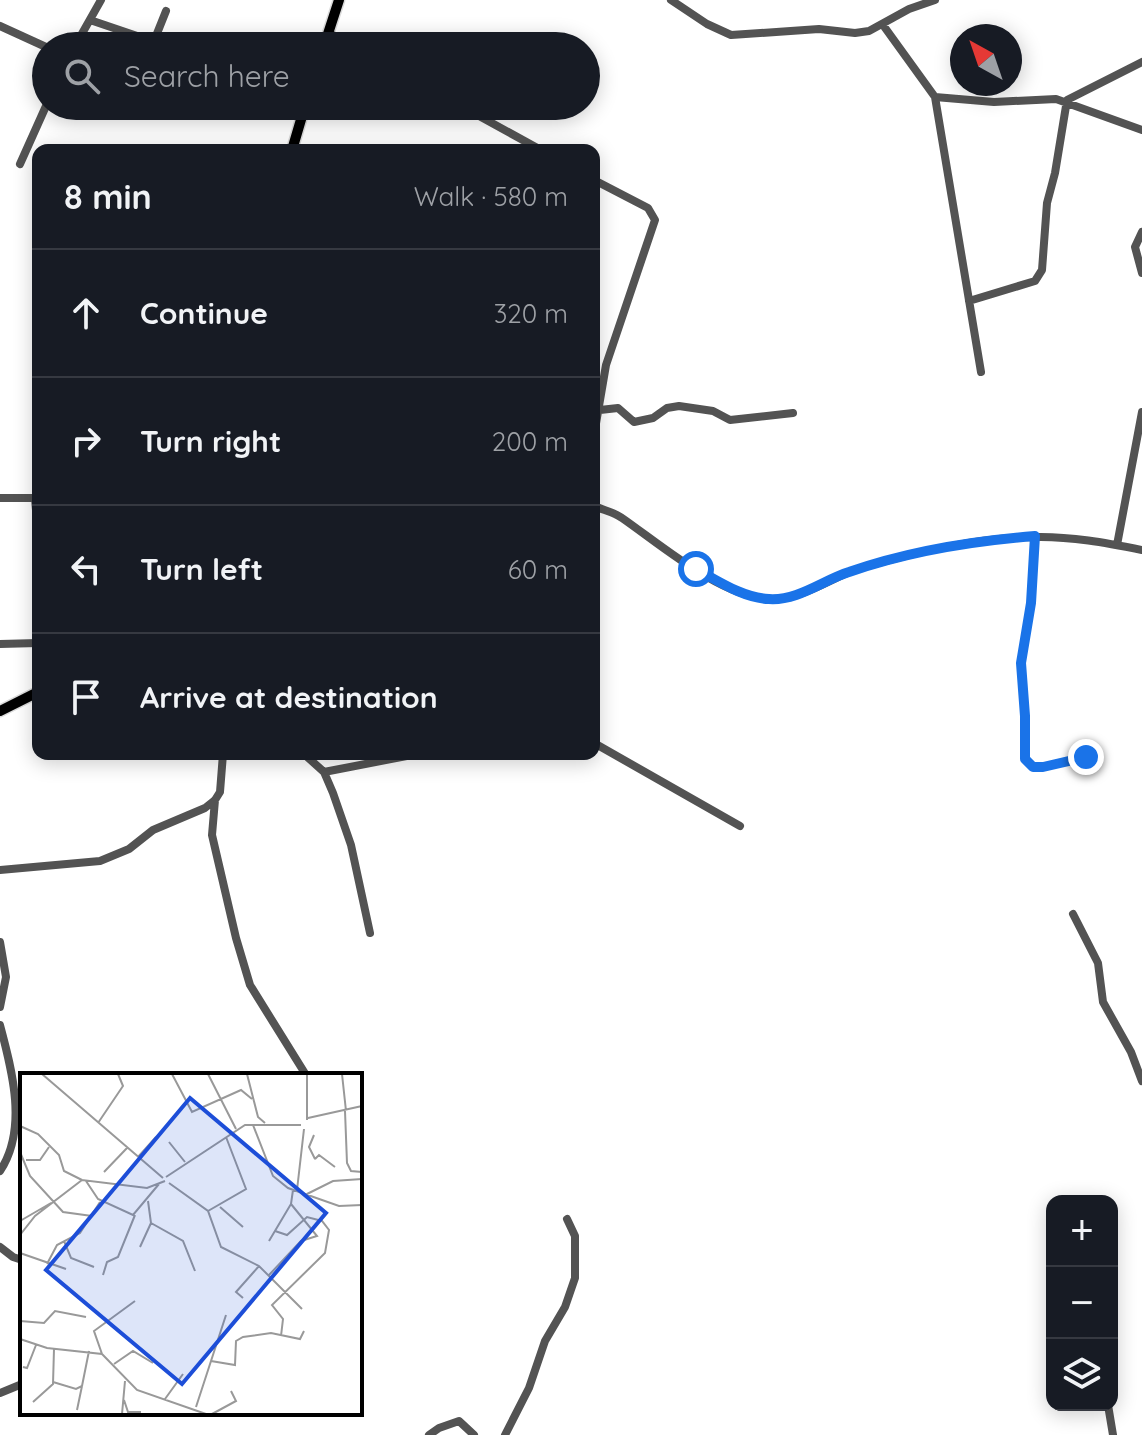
<!DOCTYPE html>
<html lang="en">
<head>
<meta charset="utf-8">
<style>
  :root { --surface:#171b24; --page:#20242c; --text:#f1f3f6; --muted:#9ea1a6; --line:#363941 }
  body { margin:0; font-family:Quicksand,sans-serif; background:var(--page); color:var(--text) }
  .controls { position:absolute; right:24px; bottom:24px; display:grid; overflow:hidden; border-radius:16px; box-shadow:0 4px 20px #0003 }
  .controls button { width:72px; height:72px; display:grid; place-items:center; padding:0; border:0; border-bottom:2px solid var(--line); background:var(--surface); color:var(--text); font:40px sans-serif }
  .compass { position:absolute; left:950px; top:24px; width:72px; height:72px; border-radius:50%; background:var(--surface); box-shadow:0 4px 20px #0003; rotate:320deg }
  .stop { position:absolute; width:24px; height:24px; margin:-18px; border:6px solid #1a73e8; border-radius:50%; background:#fff }
  .stop.end { background:#1a73e8; border-color:#fff; box-shadow:0 2px 8px #0008 }
  .list { margin:0; padding:0; list-style:none }
  h2 { display:flex; justify-content:space-between; align-items:center; height:104px; margin:0; padding:0 32px; font-size:34px }
  h2 small { font-size:26px; font-weight:400; color:var(--muted) }
  .list li { display:grid; grid-template-columns:52px 1fr auto; gap:24px; align-items:center; box-sizing:border-box; height:128px; padding:0 32px; border-top:2px solid var(--line) }
  .list b { display:block; font-size:30px; white-space:nowrap }
  .list em { font-size:26px; font-style:normal; color:var(--muted) }
  .icon { flex:none; width:44px; height:44px; fill:none; stroke:currentColor; stroke-width:2; stroke-linecap:round; stroke-linejoin:round }
  .map { position:relative; flex:none; width:1142px; height:1435px; overflow:hidden }
  .search { position:absolute; background:var(--surface); box-shadow:0 4px 20px #0003; left:32px; top:32px; width:568px; height:88px; display:flex; align-items:center; gap:20px; box-sizing:border-box; padding:0 28px; border-radius:44px; color:var(--muted); font-size:30px }
  .panel { position:absolute; background:var(--surface); box-shadow:0 4px 20px #0003; left:32px; top:144px; width:568px; height:616px; border-radius:16px }
  .map>svg:first-child { display:block }
</style>
</head>
<body>
<div class="map">
<svg width="1142" height="1435" viewBox="0 0 1142 1435">
  <rect width="100%" height="100%" fill="#fff"/>
  <g fill="none" stroke-linecap="round" stroke-linejoin="round">
    <defs>
      <path id="major" d="M324,46L339,0
        M292,150L305,106
        M0,711L38,692"/>
    </defs>
    <use href="#major" stroke="#dbdbdb" stroke-width="13"/>
    <path stroke="#535353" stroke-width="8" d="M671,0L707,24L731,35L819,29L855,33L869,31L909,9L935,0
      M90,20L149,40L156,36L166,11
      M883,25L935,97L981,372
      M0,26L46,47
      M329,33L353,46
      M75,46L101,0
      M935,97L994,102L1056,99L1142,130
      M461,106L541,150
      M20,164L46,106
      M594,180L648,208L655,220L606,365L594,435
      M1142,232L1135,247L1142,273
      M969,301L1035,281L1042,270L1047,203L1055,173L1067,100L1142,62
      M600,410L618,408L634,422L653,418L667,408L679,406L713,411L730,420L793,413
      M0,498H38
      M35,498L38,535
      M594,506C603,510 614,512 622,518C661,545 721,597 769,599C801,601 831,577 861,568C917,552 975,538 1034,537C1070,536 1107,543 1142,550
      M1035,536L1031,603L1021,663L1025,716V759L1033,767H1043L1086,757
      M1117,545L1142,412
      M0,644L38,643
      M594,743L740,826
      M304,754L324,772L333,793L351,845L370,933
      M324,772L417,754
      M215,800L212,835L236,938L250,985L306,1075
      M0,870L100,861L129,849L153,830L205,808L215,800L220,792L223,754
      M1073,914L1098,963L1103,1002L1131,1052L1142,1081
      M0,942L6,977L0,1007
      M0,1025C12,1070 28,1129 0,1171
      M0,1247L13,1257L22,1260
      M0,1393L22,1384
      M1108,1405L1113,1435
      M429,1435L439,1428L459,1421L474,1435
      M505,1435L529,1388L545,1341L565,1307L575,1278V1236L567,1219"/>
    <use href="#major" stroke="#000" stroke-width="10"/>
  </g>
  <g fill="none" stroke-linecap="round" stroke-linejoin="round">
    <path stroke="#1a73e8" stroke-width="10" d="M696,569C718,581 743,598 769,599C798,601 823,580 849,572C909,551 972,541 1035,536L1031,603L1021,663L1025,716V759L1033,767H1043L1086,757"/>
  </g>
  <g transform="translate(20 1073)">
    <rect width="342" height="342" fill="#fff"/>
    <path fill="none" stroke="#999" stroke-width="2" d="M22,1L143,105M152,1L172,39L221,17L232,26M188,1L216,56M227,1L238,44L245,50M322,1L326,38M325,38L327,90L331,98L342,99M288,45L342,33M287,47V1M78,50L103,13L98,1M233,52L253,103L268,115L319,133L342,132M0,53L18,61L39,82L44,98L62,107M294,62L289,74L295,86M149,69L165,89M0,79L10,103L43,139L72,143M118,84L136,64M295,86L299,82L315,94M6,87H20L29,74M84,99L107,75M146,104L225,52H281M66,108L78,126L113,142L139,111M149,110L188,138L201,174L239,193L282,236M277,117L284,56M287,121L313,108L342,106M200,134L223,154M188,138L226,116L206,64M0,148L31,130M131,150L163,168L175,198M255,158L267,162L287,144L302,148L309,157L305,180L252,232L263,246L261,263M0,162L15,143L62,107L127,115L145,108M44,168L51,185L74,194M249,168L271,131L273,117M120,174L131,150L128,128M0,180L46,196M27,191L37,172L60,160L80,129M83,202L87,189L98,184L115,142M249,202L281,168L297,163L271,131M223,225L216,219L239,193M0,248L24,250L35,238L66,244M0,266L27,275L82,281L117,317L186,341M82,281L74,258L115,228M191,288L215,292L216,268L223,264L251,260L280,266L284,258M94,291L113,278L133,290M3,294L7,295L16,272M33,309L56,316L62,313L69,278M145,326L163,301M104,327L108,339H121M13,329L33,311L34,276M176,334L206,242M57,337L62,313M102,341L105,308M192,341L216,328L211,318"/>
    <path fill="#1d4ed8" fill-opacity="0.15" stroke="#1d4ed8" stroke-width="4" d="M170,25L306,140L162,311L26,197Z"/>
    <rect width="342" height="342" fill="none" stroke="#000" stroke-width="4"/>
  </g>
</svg>
<div class="controls">
<button>+</button>
<button>−</button>
<button><svg class="icon" aria-label="layers" viewBox="0 0 24 24"><path d="M12 4l9 5-9 5-9-5zM3 14l9 5 9-5"/></svg></button>
</div>
<svg class="compass" viewBox="-18 -18 36 36"><path d="M0-13l5 13h-10z" fill="#e53935"/><path d="M0 13l5-13h-10z" fill="#9ea1a6"/></svg>
<div class="stop" style="left:696px;top:569px"></div>
<div class="stop end" style="left:1086px;top:757px"></div>
<div class="search"><svg class="icon" aria-label="search" viewBox="0 0 24 24"><circle cx="10" cy="10" r="6"/><path d="M15 15l6 6"/></svg>Search here</div>
<section class="panel">
<h2>8 min<small>Walk · 580 m</small></h2>
<ul class="list">
<li><svg class="icon" aria-label="ahead" viewBox="0 0 24 24"><path d="M12 20V5M6 11l6-6 6 6"/></svg><div><b>Continue</b></div><em>320 m</em></li>
<li><svg class="icon" aria-label="right" viewBox="0 0 24 24"><path d="M7 20v-9h11M14 6l5 5-5 5"/></svg><div><b>Turn right</b></div><em>200 m</em></li>
<li><svg class="icon" aria-label="left" viewBox="0 0 24 24"><path d="M17 20v-9H6M10 6l-5 5 5 5"/></svg><div><b>Turn left</b></div><em>60 m</em></li>
<li><svg class="icon" aria-label="arrive" viewBox="0 0 24 24"><path d="M6 21V4h12l-3 4 3 4H6"/></svg><div><b>Arrive at destination</b></div></li>
</ul>
</section>
</div>
</body>
</html>
